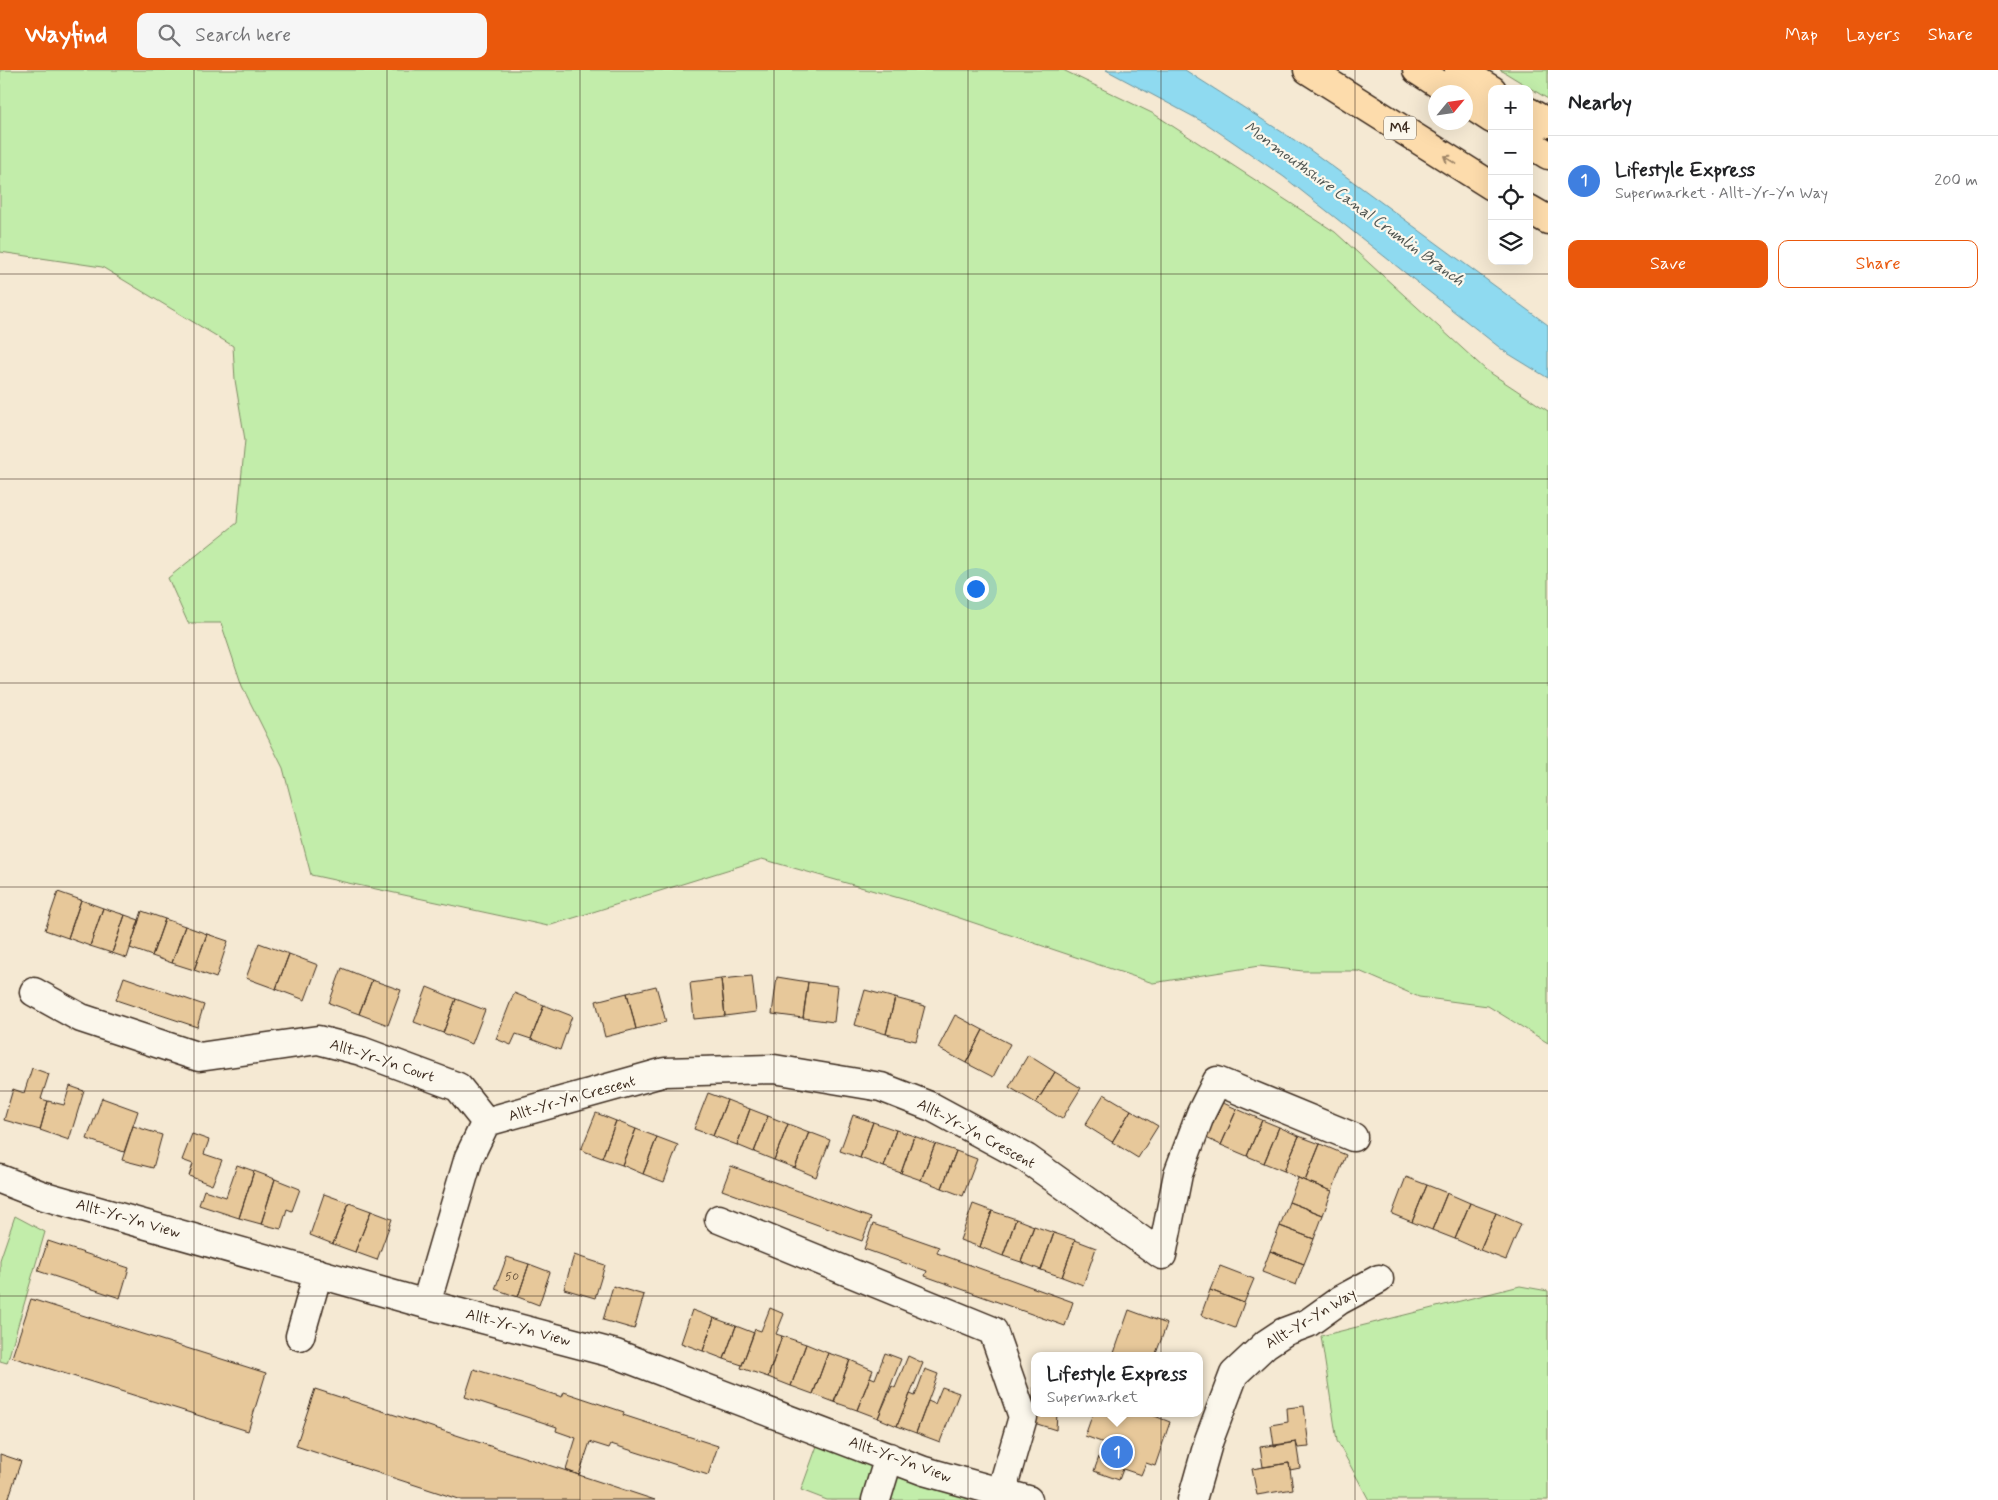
<!DOCTYPE html>
<html lang="en">
<head>
<meta charset="utf-8">
<style>
  :root { --surface:#fff; --page:#f6f6f6; --text:#202124; --muted:#757577; --line:#e0e0e0; --accent:#ea580c }
  body { margin:0; font-family:Mynerve,sans-serif; background:var(--page); color:var(--text) }
  .controls { position:absolute; right:15px; top:15px; display:grid; overflow:hidden; border-radius:10px; box-shadow:0 5px 20px #0002 }
  .controls button { width:45px; height:45px; display:grid; place-items:center; padding:0; border:0; border-bottom:1px solid var(--line); background:var(--surface); color:var(--text); font:25px sans-serif }
  .compass { position:absolute; left:1428px; top:15px; width:45px; height:45px; border-radius:50%; background:var(--surface); box-shadow:0 5px 20px #0002; rotate:61deg }
  .you { position:absolute; left:975px; top:518px; width:18px; height:18px; margin:-12px; border:4px solid #fff; border-radius:50%; background:#1a73e8; box-shadow:0 0 0 8px #1a73e833 }
  .badge { display:grid; place-items:center; width:32px; height:32px; border-radius:50%; background:var(--accent); color:#fff; font-size:16px; font-weight:700 }
  .pin { position:absolute; translate:-50% -50%; border:2px solid #fff; box-shadow:0 1px 5px #0006 }
  .popup { position:absolute; left:1031px; top:1282px; width:172px; height:65px; box-sizing:border-box; display:grid; place-content:center; border-radius:10px; background:var(--surface); filter:drop-shadow(0 1px 4px #0005); font-size:16px; white-space:nowrap; color:var(--muted) }
  .popup b { font-size:19px; color:var(--text) }
  .popup::after { content:''; position:absolute; left:50%; top:100%; margin-left:-10px; border:10px solid transparent; border-top-color:var(--surface) }
  .list { margin:0; padding:0; list-style:none }
  h2 { display:flex; justify-content:space-between; align-items:center; height:65px; margin:0; padding:0 20px; font-size:21px }
  h2 small { font-size:16px; font-weight:400; color:var(--muted) }
  .list li { display:grid; grid-template-columns:32px 1fr auto; gap:15px; align-items:center; box-sizing:border-box; height:90px; padding:0 20px; border-top:1px solid var(--line) }
  .list b { display:block; font-size:19px; white-space:nowrap }
  .list p { margin:0; font-size:16px; white-space:nowrap; color:var(--muted) }
  .list em { font-size:16px; font-style:normal; color:var(--muted) }
  .actions { display:flex; gap:10px; padding:15px 20px }
  .actions a { flex:1; padding:11px 0; border:1px solid var(--accent); border-radius:10px; text-align:center; font-size:18px; color:var(--accent) }
  .actions .main { background:var(--accent); color:#fff }
  .icon { flex:none; width:28px; height:28px; fill:none; stroke:currentColor; stroke-width:2; stroke-linecap:round; stroke-linejoin:round }
  .map { position:relative; flex:none; width:1548px; height:1430px; overflow:hidden }
  header { display:flex; align-items:center; gap:30px; box-sizing:border-box; height:70px; padding:0 25px; background:var(--accent); color:#fff }
  header strong { font-size:24px }
  nav { display:flex; gap:28px; margin-inline-start:auto; font-size:18px }
  .search { width:350px; height:45px; background:var(--page); display:flex; align-items:center; gap:12px; box-sizing:border-box; padding:0 18px; border-radius:10px; color:var(--muted); font-size:19px }
  main { display:flex }
  aside { flex:1; background:var(--surface) }
  .map>svg:first-child { display:block }
</style>
</head>
<body>
<header>
<strong>Wayfind</strong>
<div class="search"><svg class="icon" aria-label="search" viewBox="0 0 24 24"><circle cx="10" cy="10" r="6"/><path d="M15 15l6 6"/></svg>Search here</div>
<nav><a>Map</a><a>Layers</a><a>Share</a></nav>
</header>
<main>
<div class="map">
<svg width="1548" height="1430" viewBox="0 0 1548 1430">
  <rect width="100%" height="100%" fill="#f5e9d3"/>
  <filter id="ink" filterUnits="userSpaceOnUse"><feTurbulence type="fractalNoise" baseFrequency=".02" numOctaves="2"/><feDisplacementMap in="SourceGraphic" scale="10" xChannelSelector="R" yChannelSelector="G"/><feConvolveMatrix kernelMatrix="1 2 1 2 8 2 1 2 1" color-interpolation-filters="sRGB"/></filter>
  <g filter="url(#ink)">
    <path fill="#c2edaa" stroke="#7e8c64" d="M0,0H1063L1154,44L1335,162L1486,300L1548,341V973L1488,936L1419,927L1359,901H1303L1259,896L1153,913L906,830L762,789L548,856L311,805L283,698L242,616L221,553H188L168,508L237,453L245,370L235,310L233,276L102,197L0,182Z
      M1500,0H1548V29L1504,2Z
      M15,1146L45,1162L7,1293L0,1291V1190Z
      M1520,1216L1548,1221V1430H1369L1337,1371L1321,1266Z
      M822,1362L1028,1430H827L801,1420Z"/>
    <path fill="#8fdaf0" stroke="#6d949c" d="M1106,0H1185L1310,80L1548,255V308L1504,281L1284,107L1207,54Z"/>
    <path fill="#e7c89a" stroke="#3b2a1e" d="M58,822L81,830L68,868L45,860Z
      M81,830L103,838L90,876L68,868Z
      M103,838L125,845L112,883L90,876Z
      M142,841L165,849L152,886L130,878Z
      M125,845L139,850L127,888L112,883Z
      M165,849L185,856L172,893L152,886Z
      M185,856L207,864L194,900L172,893Z
      M207,864L228,871L216,908L194,900Z
      M259,873L289,884L276,919L246,908Z
      M289,884L318,895L305,930L276,919Z
      M342,898L372,910L359,944L329,933Z
      M752,906L756,942L725,946L721,909Z
      M124,907L204,935L197,957L116,930Z
      M777,907L808,912L803,948L772,944Z
      M721,909L725,946L694,949L690,913Z
      M372,910L401,920L388,955L359,944Z
      M808,912L838,916L834,952L803,948Z
      M656,916L666,952L636,959L627,923Z
      M427,917L456,929L443,963L414,952Z
      M865,920L895,928L886,964L855,955Z
      M514,923L544,935L531,969L516,964L511,975L496,969Z
      M627,923L636,959L605,967L596,931Z
      M895,928L925,936L916,971L886,964Z
      M456,929L485,940L472,974L443,963Z
      M544,935L572,946L560,980L531,969Z
      M955,945L983,960L966,993L938,978Z
      M983,960L1010,974L993,1007L966,993Z
      M1028,985L1055,1002L1036,1033L1009,1017Z
      M32,998L49,1004L41,1029L48,1031L40,1060L4,1050L13,1019L24,1023Z
      M1055,1002L1081,1018L1062,1049L1036,1033Z
      M70,1016L84,1021L69,1070L40,1060L48,1031L64,1035Z
      M708,1023L727,1030L713,1066L694,1059Z
      M1104,1024L1131,1040L1112,1072L1085,1055Z
      M102,1028L138,1041L124,1082L87,1069Z
      M1214,1029L1237,1039L1221,1075L1198,1064Z
      M727,1030L750,1039L737,1075L713,1066Z
      M750,1039L768,1046L754,1082L737,1075Z
      M1237,1039L1262,1050L1247,1086L1221,1075Z
      M1131,1040L1158,1056L1138,1088L1112,1072Z
      M596,1043L616,1051L602,1088L581,1080Z
      M853,1045L873,1052L860,1088L840,1081Z
      M768,1046L788,1054L774,1090L754,1082Z
      M1262,1050L1279,1057L1264,1093L1247,1086Z
      M616,1051L636,1059L622,1095L602,1088Z
      M873,1052L896,1060L884,1097L860,1088Z
      M788,1054L809,1062L795,1098L774,1090Z
      M133,1056L162,1065L153,1098L122,1090Z
      M1279,1057L1299,1066L1284,1101L1264,1093Z
      M636,1059L657,1067L643,1104L622,1095Z
      M896,1060L914,1066L901,1103L884,1097Z
      M809,1062L830,1070L816,1107L795,1098Z
      M192,1064L209,1070L204,1084L222,1090L212,1115L189,1106L193,1094L182,1090Z
      M914,1066L935,1074L921,1110L901,1103Z
      M1299,1066L1320,1074L1305,1111L1284,1101Z
      M657,1067L678,1075L664,1112L643,1104Z
      M935,1074L956,1081L942,1118L921,1110Z
      M1320,1074L1346,1085L1332,1121L1305,1111Z
      M956,1081L977,1089L963,1126L942,1118Z
      M237,1095L254,1101L239,1148L199,1135L204,1120L226,1127Z
      M731,1096L871,1148L862,1171L722,1120Z
      M254,1101L275,1109L261,1154L239,1148Z
      M1406,1107L1427,1115L1412,1152L1392,1144Z
      M1298,1108L1332,1121L1323,1145L1289,1132Z
      M275,1109L300,1119L292,1141L287,1139L281,1159L261,1154Z
      M1427,1115L1447,1123L1432,1160L1412,1152Z
      M1447,1123L1470,1133L1455,1169L1432,1160Z
      M324,1124L349,1133L333,1174L310,1165Z
      M1289,1132L1323,1145L1314,1169L1280,1156Z
      M349,1133L371,1141L355,1182L333,1174Z
      M1470,1133L1496,1143L1480,1180L1455,1169Z
      M973,1134L992,1141L980,1177L960,1170Z
      M371,1141L392,1149L377,1190L355,1182Z
      M992,1141L1016,1149L1003,1186L980,1177Z
      M1496,1143L1521,1154L1506,1190L1480,1180Z
      M1016,1149L1034,1156L1021,1192L1003,1186Z
      M873,1154L939,1177L937,1183L1073,1232L1065,1256L925,1206L927,1201L864,1179Z
      M1034,1156L1054,1163L1041,1200L1021,1192Z
      M1280,1156L1314,1169L1304,1194L1270,1181Z
      M1054,1163L1075,1170L1062,1207L1041,1200Z
      M1075,1170L1096,1178L1083,1215L1062,1207Z
      M48,1171L129,1198L120,1228L38,1201Z
      M1270,1181L1304,1194L1296,1215L1262,1202Z
      M574,1185L605,1195L595,1228L564,1219Z
      M507,1187L529,1194L518,1227L495,1219Z
      M529,1194L550,1202L539,1235L518,1227Z
      M1220,1196L1254,1209L1244,1233L1210,1220Z
      M613,1216L644,1225L634,1259L603,1250Z
      M1210,1220L1244,1233L1235,1258L1201,1245Z
      M31,1229L266,1303L248,1361L12,1287Z
      M770,1238L784,1244L776,1264L782,1266L768,1307L741,1298L755,1259L761,1261Z
      M692,1240L714,1248L703,1281L681,1273Z
      M1129,1240L1167,1254L1155,1286H1113Z
      M714,1248L736,1256L724,1289L703,1281Z
      M736,1256L754,1263L742,1295L724,1289Z
      M782,1266L806,1274L791,1316L768,1307Z
      M806,1274L828,1283L813,1324L791,1316Z
      M828,1283L850,1290L834,1332L813,1324Z
      M885,1283L901,1289L878,1348L857,1340L870,1307L875,1309Z
      M908,1286L923,1293L897,1356L878,1348L892,1316L895,1318Z
      M850,1290L873,1300L857,1340L834,1332Z
      M474,1299L562,1327L564,1322L624,1342L623,1345L718,1376L708,1405L611,1374L609,1378L590,1372L579,1405L566,1400L576,1368L556,1361L557,1357L465,1327Z
      M925,1299L938,1304L916,1363L897,1356L910,1324L915,1326Z
      M942,1317L959,1323L940,1372L916,1363L928,1331L935,1334Z
      M1034,1317V1343H1057L1056,1360L1031,1352Z
      M315,1319L579,1405L655,1430H461L296,1376Z
      M1304,1336L1309,1377L1298,1378L1296,1372L1274,1376L1271,1355L1288,1352L1287,1338Z
      M1093,1343H1147L1170,1352L1155,1396L1146,1393L1141,1405L1123,1399L1119,1410L1094,1401L1104,1373L1085,1366Z
      M1296,1372L1300,1398L1290,1400L1289,1393L1263,1397L1260,1377Z
      M0,1384L21,1391L8,1430H0Z
      M1289,1393L1293,1419L1257,1425L1252,1399Z"/>
    <g fill="none" stroke-linecap="round" stroke-linejoin="round">
      <defs>
        <path id="minor" d="M34,922L81,948L199,987L318,970L361,981L458,1017L486,1052
          M0,1109L41,1125L426,1234L616,1284L924,1401L1028,1430
          M719,1149L993,1261L1023,1347L1001,1423
          M426,1234L469,1087L486,1052L665,1002L774,999L881,1017L932,1037L1026,1088L1162,1185L1178,1104L1201,1043L1217,1011L1353,1067
          M300,1266L318,1203
          M876,1430L889,1387
          M1192,1430L1209,1370L1234,1304L1266,1274L1284,1262L1308,1253L1340,1230L1379,1209"/>
        <path id="highway" d="M1308,0L1492,116
          M1417,0L1451,22
          M1459,0L1492,20
          M1466,32L1492,49
          M1529,42L1548,53
          M1529,73L1548,85
          M1529,139L1548,150"/>
      </defs>
      <use href="#minor" stroke="#3b2a1e" stroke-width="31"/>
      <use href="#highway" stroke="#3b2a1e" stroke-width="31"/>
      <use href="#minor" stroke="#fbf7ec" stroke-width="28"/>
      <use href="#highway" stroke="#fddcac" stroke-width="28"/>
    </g>
    <defs><path id="oneway-shaft" d="M-6 0H5M1.5-3L5.5 0L1.5 3" fill="none" stroke-width="1.6" stroke-linecap="round" stroke-linejoin="round" transform="scale(1.25)"/></defs>
    <use stroke="#9c8365" href="#oneway-shaft" transform="translate(1450 90) rotate(-148)"/>
  </g>
  <path fill="none" stroke="#3b2a1e" stroke-width="1" stroke-opacity="0.55" d="M194,0V1430M387,0V1430M580,0V1430M774,0V1430M968,0V1430M1161,0V1430M1355,0V1430M0,204H1548M0,409H1548M0,613H1548M0,817H1548M0,1021H1548M0,1226H1548"/>
  <g text-anchor="middle" dominant-baseline="central" stroke-width="4.5" stroke-linejoin="round" paint-order="stroke">
    <g font-size="12" fill="#66523d">
      <text x="512" y="1207">50</text>
    </g>
    <rect fill="#fbf7ec" stroke="#75685c" stroke-width="1" x="1384" y="46.5" width="32" height="23" rx="4"/>
    <g font-size="14" font-weight="bold" fill="#3b2a1e">
      <text x="1400" y="58">M4</text>
    </g>
    <g font-size="15" fill="#3b2a1e" stroke="#fbf7ec">
      <text transform="translate(382 991) rotate(18)">Allt-Yr-Yn Court</text>
      <text transform="translate(572 1029) rotate(-16)">Allt-Yr-Yn Crescent</text>
      <text transform="translate(976 1064) rotate(28)">Allt-Yr-Yn Crescent</text>
      <text transform="translate(128 1149) rotate(16)">Allt-Yr-Yn View</text>
      <text transform="translate(1311 1249) rotate(-31)">Allt-Yr-Yn Way</text>
      <text transform="translate(518 1258) rotate(15)">Allt-Yr-Yn View</text>
      <text transform="translate(900 1390) rotate(20)">Allt-Yr-Yn View</text>
    </g>
    <g font-size="16" font-style="italic" fill="#505652" stroke="#fbf7ec">
      <text transform="translate(1354 134) rotate(36)">Monmouthshire Canal Crumlin Branch</text>
    </g>
  </g>
</svg>
<div class="controls">
<button>+</button>
<button>−</button>
<button><svg class="icon" aria-label="locate" viewBox="0 0 24 24"><circle cx="12" cy="12" r="6"/><path d="M12 2v4M12 18v4M2 12h4M18 12h4"/></svg></button>
<button><svg class="icon" aria-label="layers" viewBox="0 0 24 24"><path d="M12 4l9 5-9 5-9-5zM3 14l9 5 9-5"/></svg></button>
</div>
<svg class="compass" viewBox="-18 -18 36 36"><path d="M0-13l5 13h-10z" fill="#e53935"/><path d="M0 13l5-13h-10z" fill="#757577"/></svg>
<div class="you"></div>
<div class="pin badge" style="left:1117px;top:1382px;background:#3f7fe0">1</div>
<div class="popup"><b>Lifestyle Express</b>Supermarket</div>
</div>
<aside>
<h2>Nearby<small></small></h2>
<ul class="list">
<li><span class="badge" style="background:#3f7fe0">1</span><div><b>Lifestyle Express</b><p>Supermarket · Allt-Yr-Yn Way</p></div><em>200 m</em></li>
</ul>
<div class="actions"><a class="main">Save</a><a>Share</a></div>
</aside>
</main>
</body>
</html>
